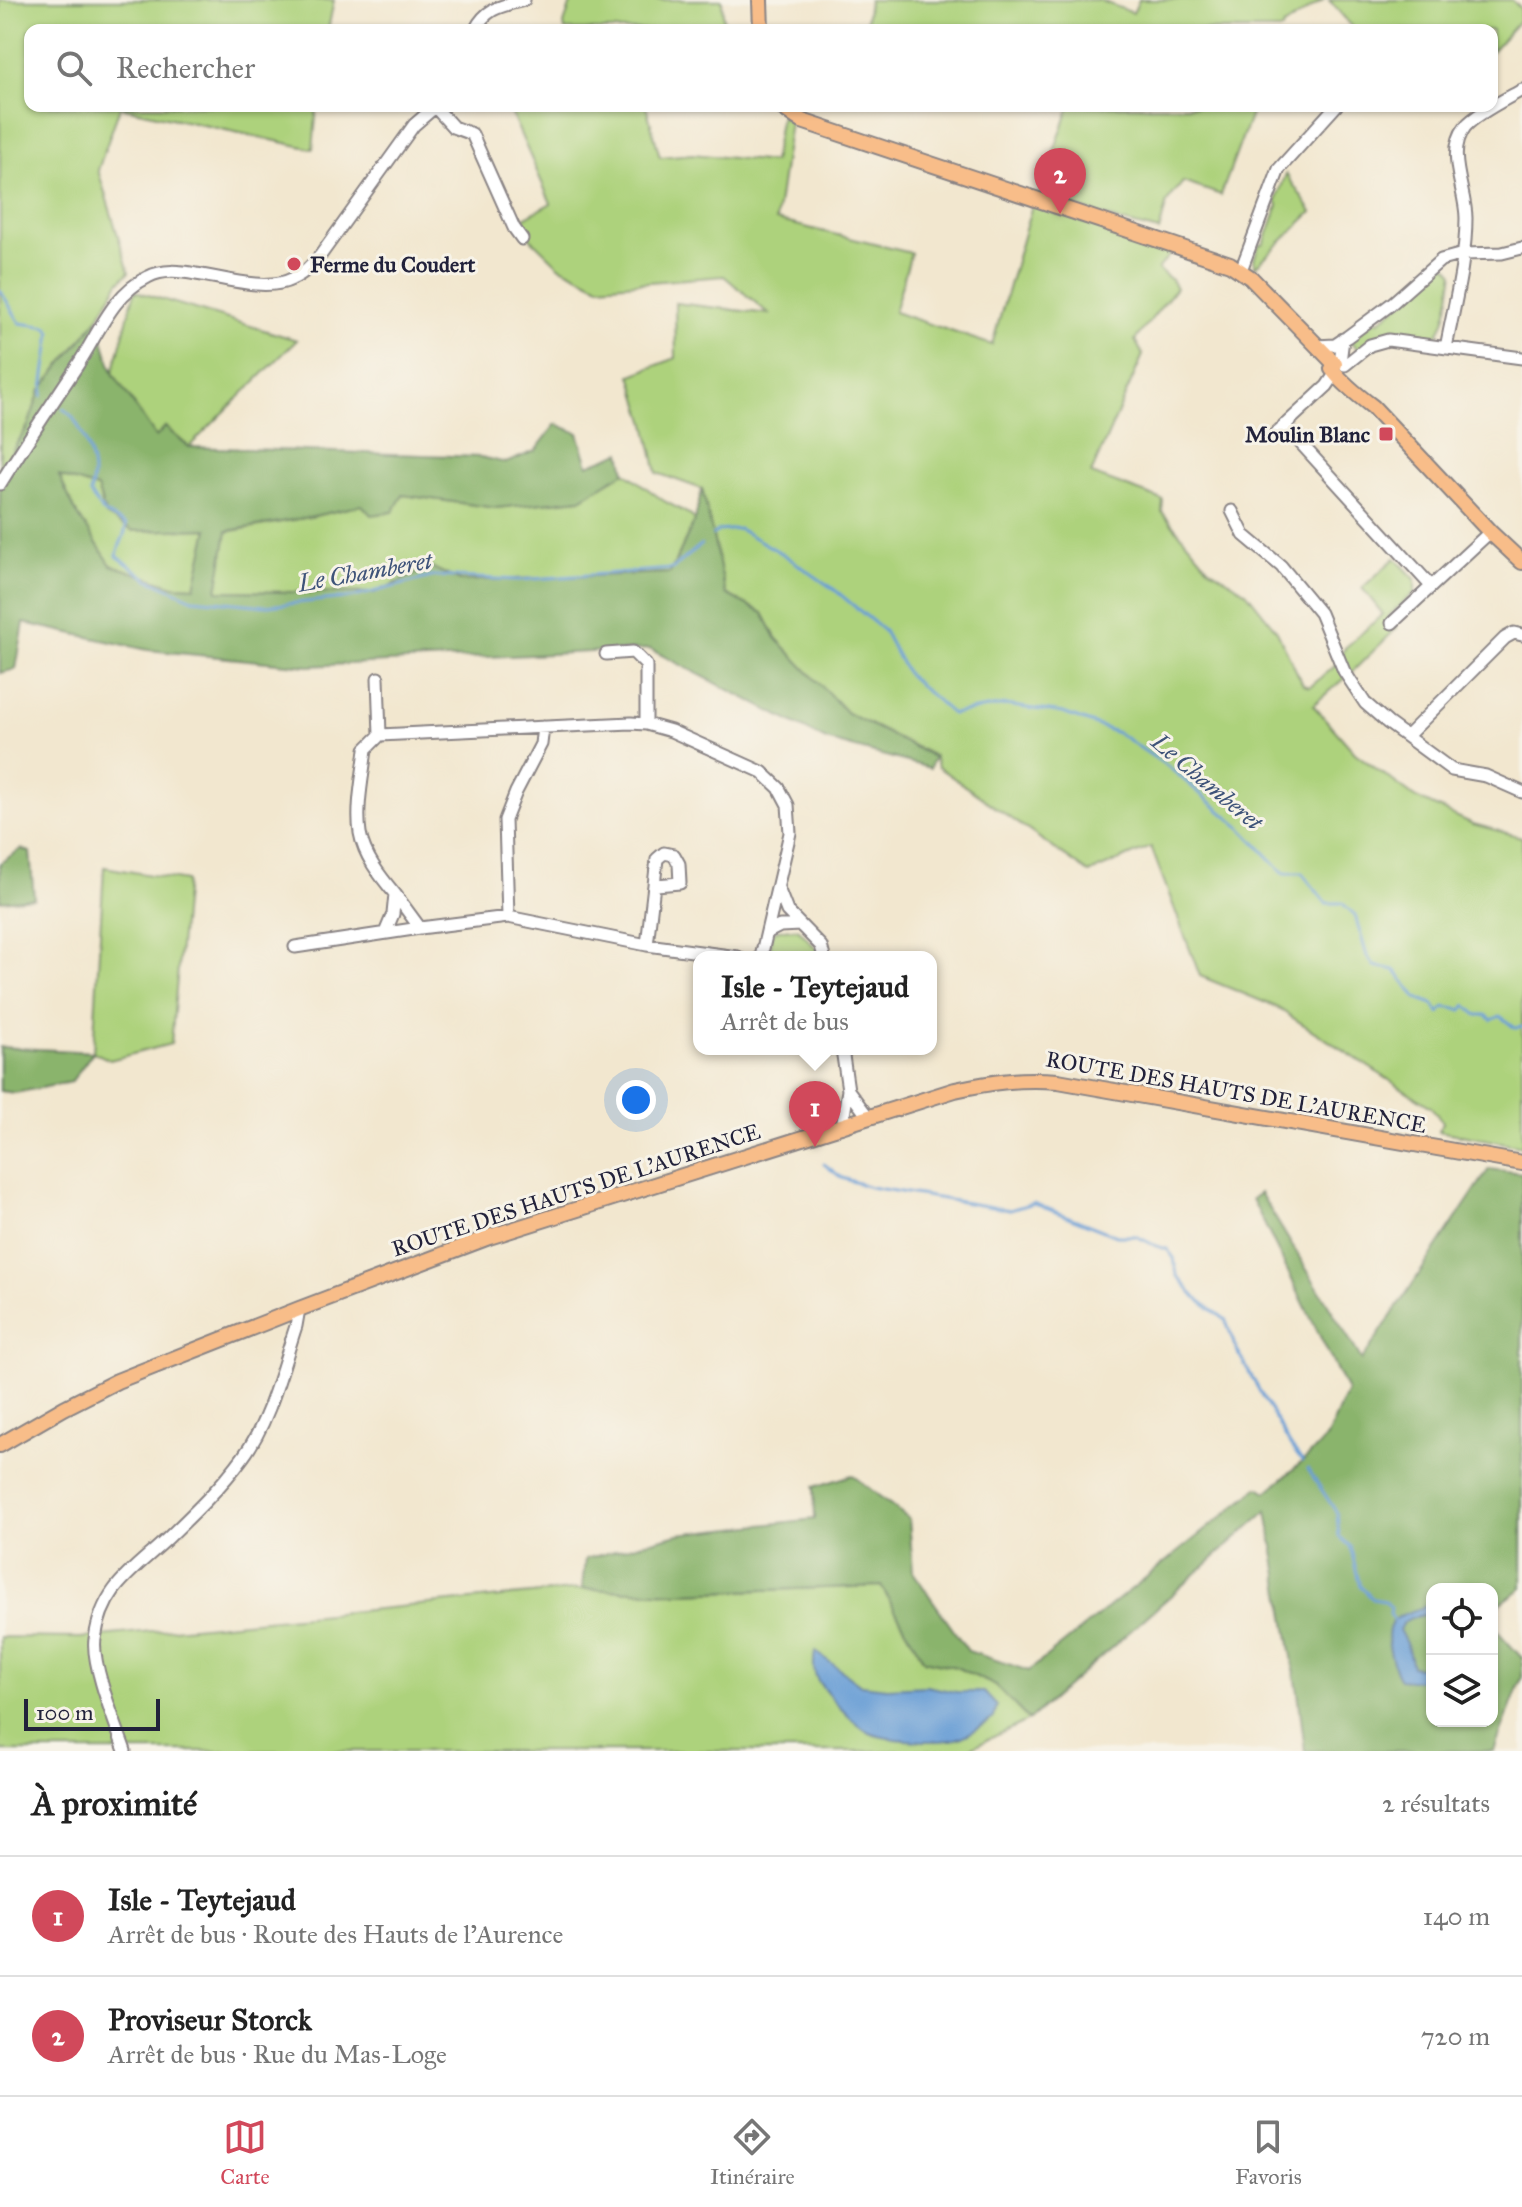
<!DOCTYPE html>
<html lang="fr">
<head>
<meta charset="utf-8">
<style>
  :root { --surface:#fff; --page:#f2f2f2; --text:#222; --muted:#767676; --line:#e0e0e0; --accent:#d1495b }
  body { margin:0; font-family:"IM FELL Great Primer",serif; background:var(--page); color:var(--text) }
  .controls { position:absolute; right:24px; bottom:24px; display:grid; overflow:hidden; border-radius:16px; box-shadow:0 2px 6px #0004 }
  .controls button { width:72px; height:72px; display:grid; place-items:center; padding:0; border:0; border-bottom:2px solid var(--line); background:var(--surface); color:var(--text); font:40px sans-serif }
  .scale { position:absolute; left:24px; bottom:20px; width:136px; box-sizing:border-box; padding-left:8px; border:4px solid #22223b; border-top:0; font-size:22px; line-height:28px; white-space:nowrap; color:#22223b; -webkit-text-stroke:6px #f7f3e8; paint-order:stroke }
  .you { position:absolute; left:636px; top:1100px; width:28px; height:28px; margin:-20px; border:6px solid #fff; border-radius:50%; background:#1a73e8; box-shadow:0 0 0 12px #1a73e833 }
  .badge { display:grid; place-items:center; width:52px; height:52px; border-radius:50%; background:var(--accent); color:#fff; font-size:26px; font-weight:700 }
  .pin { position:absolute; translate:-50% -66px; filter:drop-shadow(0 2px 4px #0008) }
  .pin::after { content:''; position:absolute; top:42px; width:28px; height:24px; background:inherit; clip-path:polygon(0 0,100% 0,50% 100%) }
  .popup { position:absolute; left:693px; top:951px; width:244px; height:104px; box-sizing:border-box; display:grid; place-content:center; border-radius:16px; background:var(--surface); filter:drop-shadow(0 2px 6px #0005); font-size:26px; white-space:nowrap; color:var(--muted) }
  .popup b { font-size:30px; color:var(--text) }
  .popup::after { content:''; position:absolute; left:50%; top:100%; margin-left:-16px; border:16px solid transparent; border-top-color:var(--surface) }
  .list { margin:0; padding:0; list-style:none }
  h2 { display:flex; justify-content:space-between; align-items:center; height:104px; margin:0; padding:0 32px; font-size:34px }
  h2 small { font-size:26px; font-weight:400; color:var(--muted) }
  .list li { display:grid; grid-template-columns:52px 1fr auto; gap:24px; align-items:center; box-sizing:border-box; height:120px; padding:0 32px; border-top:2px solid var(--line) }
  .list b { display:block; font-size:30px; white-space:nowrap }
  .list p { margin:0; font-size:26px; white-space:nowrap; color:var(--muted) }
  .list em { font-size:26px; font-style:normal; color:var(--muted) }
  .icon { flex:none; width:44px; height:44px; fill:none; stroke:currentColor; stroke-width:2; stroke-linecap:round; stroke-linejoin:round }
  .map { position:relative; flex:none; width:1522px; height:1751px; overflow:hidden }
  .search { position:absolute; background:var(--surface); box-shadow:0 2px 6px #0004; left:24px; right:24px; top:24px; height:88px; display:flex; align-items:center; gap:20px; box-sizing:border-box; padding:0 28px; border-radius:16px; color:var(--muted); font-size:30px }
  .sheet { height:344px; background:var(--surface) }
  nav { display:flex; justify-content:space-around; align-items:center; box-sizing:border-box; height:112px; border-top:2px solid var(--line); background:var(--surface); font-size:22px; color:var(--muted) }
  nav a { display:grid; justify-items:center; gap:4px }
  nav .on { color:var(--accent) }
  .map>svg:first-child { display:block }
</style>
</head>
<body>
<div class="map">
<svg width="1522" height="1751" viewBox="0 0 1522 1751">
  <rect width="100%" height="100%" fill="#f7f3e8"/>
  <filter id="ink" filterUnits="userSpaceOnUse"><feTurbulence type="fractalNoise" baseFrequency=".0125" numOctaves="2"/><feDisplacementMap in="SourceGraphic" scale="16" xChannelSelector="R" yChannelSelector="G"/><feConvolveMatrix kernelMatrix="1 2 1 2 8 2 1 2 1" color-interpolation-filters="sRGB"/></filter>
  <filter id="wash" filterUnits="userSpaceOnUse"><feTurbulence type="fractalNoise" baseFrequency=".006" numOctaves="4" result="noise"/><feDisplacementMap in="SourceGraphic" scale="32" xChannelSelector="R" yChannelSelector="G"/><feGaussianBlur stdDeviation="1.8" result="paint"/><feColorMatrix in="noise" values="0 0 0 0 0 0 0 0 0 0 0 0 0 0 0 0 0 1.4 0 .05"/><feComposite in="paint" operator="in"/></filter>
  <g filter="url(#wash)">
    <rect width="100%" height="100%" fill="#f2e7cf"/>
    <path fill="#add27c" stroke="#687a5c" stroke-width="2" d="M0,0H334L328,30H30V106H317L313,149L120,107L98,170L129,272L119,282L97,320L40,391L28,426L0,470Z
      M572,0H722L724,30H565L564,24Z
      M869,0H1099L1133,13L1139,0H1323L1283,27L1282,30H895L888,27L887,30H865Z
      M1329,0H1512L1521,9L1519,21L1492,51V30H1355Z
      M508,106H646L660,157L692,154L773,162L781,115L790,122L776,220L911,253L894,312L992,345L1032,205L1172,252L1158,269L1171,280L1176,288L1135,340L1143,355L1091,474L1163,500L1162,512L1208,567L1246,592L1277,631L1303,685L1310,687L1335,666L1345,648L1383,614L1362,588L1395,558L1415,579V592L1388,617L1397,628L1354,670L1313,705L1355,753L1416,798L1473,824L1522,837V1146L1438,1131L1443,1122L1431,1107L1276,1007L1200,976L1151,847L1089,873L938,767L934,756L847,713L776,638L763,613L726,594L702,489L657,473L646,424L631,375L676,358L675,303L769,314L724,276L599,286L559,266L518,226L517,222L551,203Z
      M1070,106H1254L1221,195L1183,182L1167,202L1159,231L1119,221L1039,194Z
      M1286,174L1312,212L1255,267L1254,259L1259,245L1264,244L1278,205L1276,201Z
      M1442,264L1448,266L1454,273C1450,290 1448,339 1425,342C1421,342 1417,340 1412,340V336L1394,335L1393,338H1375L1358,349L1350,340L1376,320L1378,322L1419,288L1418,285Z
      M135,291L297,340L189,447L165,427L156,438L113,373Z
      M625,472L664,501L689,514L695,520L670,573L519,580L460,581L431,567L374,593L217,591L227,532L310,517L403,495L496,508L580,499Z
      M58,475L97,488L106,515L133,531L208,529L195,587L173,586L111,565L76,512Z
      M104,867L186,881L171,1044L110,1060L93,1052Z
      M798,929L818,950L817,957H778C770,949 769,944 772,933L778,930Z
      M882,1586L924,1660L956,1667L996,1686L1029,1720L964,1751H0V1637L80,1638L582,1589L679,1593Z"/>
    <path fill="#8ab46c" stroke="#566b54" stroke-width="2" fill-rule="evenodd" d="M97,320L113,373L156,437L165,427L189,447L481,457L506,463L535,451L556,424L578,433L588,465L621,452L625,472L580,499L496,508L403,495L393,512L371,515L362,505L310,517L227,531L217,591L374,593L431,567L460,581L670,573L695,520L702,488L726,594L763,613L776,638L847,713L934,757L930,768L826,740L650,649L308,666L148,650L24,623L16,669L0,673V470L28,426L40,391ZM59,476L97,488L106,515L133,531L208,529L195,587L173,586L111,565L76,512Z
      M21,849L30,852L34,898L0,901V863Z
      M0,1047L93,1052L71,1082L15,1093L0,1091Z
      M1489,1169L1522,1173V1588L1492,1610V1589H1432V1721H1492V1625L1522,1658V1677L1494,1751H1305L1298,1692L1267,1511L1029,1720L996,1686L956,1667L924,1660L881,1586L679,1593L582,1589L585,1559L678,1534L815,1519L814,1487L852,1475L909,1519L913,1572L968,1651L1029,1671L1259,1487L1267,1492L1310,1455L1327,1437L1347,1391L1252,1199L1260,1193L1362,1360Z"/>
    <path fill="#689dd5" stroke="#456088" stroke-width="2" d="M1432,1604V1614C1419,1616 1404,1616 1399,1630L1407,1645L1412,1666L1419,1667L1432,1656V1674L1419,1681L1400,1679C1394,1672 1394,1664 1391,1655C1380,1615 1401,1616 1432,1604Z
      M815,1651L861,1685L887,1688L926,1686L956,1692H984L997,1706L994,1718C982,1726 970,1735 956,1739C938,1743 887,1741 870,1733C859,1727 842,1710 833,1700C817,1682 811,1675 815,1651Z"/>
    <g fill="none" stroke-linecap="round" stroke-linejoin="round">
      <path stroke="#689dd5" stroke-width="3" d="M0,290L20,323L48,327L51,333L42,396
        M63,409C79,417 93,457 93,474C93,481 91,488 90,494L103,512L126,525C126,537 118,544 117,556L148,579L193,599L267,606L354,597L435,576L519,580L672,569L701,545
        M713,535L718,531L739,529L783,554L835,590L884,631L907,674L952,714L1005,705L1063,713L1118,733L1170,768L1241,828L1284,873H1302L1326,903H1342L1355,915L1367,956L1374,966L1395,970L1417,998L1433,1004L1439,1013L1445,1007L1462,1010L1466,1005L1477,1015H1486L1492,1020L1500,1016L1515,1028L1522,1027
        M824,1164L842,1178L870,1187L1010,1210L1033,1203L1117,1236H1136L1156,1246L1167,1249L1174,1258L1177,1275L1195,1297L1226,1320L1235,1346L1259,1390L1290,1445L1302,1461
        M1308,1469L1337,1513L1339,1536L1350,1546L1360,1586L1373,1599L1385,1601L1391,1608L1390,1614L1396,1623"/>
    </g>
  </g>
  <g filter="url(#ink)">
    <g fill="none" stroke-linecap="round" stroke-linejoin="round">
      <defs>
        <path id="minor" d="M475,30C486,8 501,6 524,0
          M435,107L453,127L472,134L514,228L522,239
          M1241,270L1279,169L1336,106
          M1316,346L1335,345L1347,337L1390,305L1441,260L1463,254L1502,253L1522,248
          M1446,348C1454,306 1466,261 1466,218C1466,190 1445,153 1465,127C1474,115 1508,98 1522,90
          M1340,362L1343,339
          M1345,365L1370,345L1388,340L1522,358
          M1284,425L1431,586
          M1273,436L1327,386L1335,374
          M0,484C25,444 51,405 77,366C98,335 112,294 148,277C163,269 180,271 196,274C223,278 267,292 292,279C304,274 312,265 320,256L414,125L436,106
          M1232,511L1244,535L1281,566L1320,613L1344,671L1365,703L1388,723L1452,770L1486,776L1522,792
          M1392,623L1490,532
          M606,654L633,652L646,665V724
          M378,678L380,735L366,749C363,776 356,807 360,833C364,856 380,876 395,894
          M380,735L631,723L646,724L671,731L762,772L779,788L788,805L790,833L761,957
          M1407,736L1505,638L1514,633L1522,635
          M778,888L787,911L821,946L824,957
          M508,917L505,820L516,792L541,744L543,727
          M768,932L780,926L800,925
          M385,933L393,914L395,894L420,928
          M647,945L657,859L664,853L674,855L679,864L680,883L656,885
          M295,947L420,928L508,917L647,945L738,957
          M842,1049L848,1090L842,1127
          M848,1090L869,1118
          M125,1751C116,1725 91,1664 95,1639C102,1587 133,1571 168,1538C194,1513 222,1486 243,1457C270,1421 282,1368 296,1326L299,1309"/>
        <path id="major" d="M760,0L761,30
          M780,106L802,121L1230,264L1251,278L1335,364
          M1335,364L1332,369C1341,382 1360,397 1373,407L1490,532L1522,562
          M0,1445L64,1408L117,1381L299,1309L489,1237L955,1090C992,1082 1020,1078 1058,1081L1522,1163"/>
      </defs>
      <use href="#minor" stroke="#8a8485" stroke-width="15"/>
      <use href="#major" stroke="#8a8485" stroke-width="18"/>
      <use href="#minor" stroke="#fff" stroke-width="11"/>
      <use href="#major" stroke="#f8bd89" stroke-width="14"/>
    </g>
  </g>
  <g fill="#d1495b" stroke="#f7f3e8" stroke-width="3">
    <circle cx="294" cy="264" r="8"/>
    <rect x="1378" y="426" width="16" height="16" rx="4"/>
  </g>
  <g text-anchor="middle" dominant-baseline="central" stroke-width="6" stroke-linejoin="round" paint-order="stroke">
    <g font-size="22" font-weight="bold" fill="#22223b" stroke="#f7f3e8" text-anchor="start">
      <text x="310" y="264">Ferme du Coudert</text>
      <text x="1370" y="434" text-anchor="end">Moulin Blanc</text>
    </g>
    <g font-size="22" fill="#22223b" stroke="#f7f3e8">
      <text transform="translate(1236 1092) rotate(10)">ROUTE DES HAUTS DE L'AURENCE</text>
      <text transform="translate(576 1190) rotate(-18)">ROUTE DES HAUTS DE L'AURENCE</text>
    </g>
    <g font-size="24" font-style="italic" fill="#3e5379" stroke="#f7f3e8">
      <text transform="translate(365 572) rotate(-10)">Le Chamberet</text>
      <text transform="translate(1207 782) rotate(40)">Le Chamberet</text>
    </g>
  </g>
</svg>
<div class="controls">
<button><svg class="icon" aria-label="locate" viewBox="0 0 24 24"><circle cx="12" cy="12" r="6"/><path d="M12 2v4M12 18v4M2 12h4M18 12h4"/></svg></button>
<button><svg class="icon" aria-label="layers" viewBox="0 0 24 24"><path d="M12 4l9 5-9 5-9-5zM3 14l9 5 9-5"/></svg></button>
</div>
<div class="scale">100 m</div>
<div class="you"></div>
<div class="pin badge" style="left:815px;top:1147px">1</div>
<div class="popup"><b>Isle - Teytejaud</b>Arrêt de bus</div>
<div class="pin badge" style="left:1060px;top:214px">2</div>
<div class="search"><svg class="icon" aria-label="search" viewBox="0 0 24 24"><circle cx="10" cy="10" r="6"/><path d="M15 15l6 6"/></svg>Rechercher</div>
</div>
<section class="sheet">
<h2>À proximité<small>2 résultats</small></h2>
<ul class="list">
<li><span class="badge">1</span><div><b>Isle - Teytejaud</b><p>Arrêt de bus · Route des Hauts de l'Aurence</p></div><em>140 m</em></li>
<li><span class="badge">2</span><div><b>Proviseur Storck</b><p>Arrêt de bus · Rue du Mas-Loge</p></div><em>720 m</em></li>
</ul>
</section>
<nav>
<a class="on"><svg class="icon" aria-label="map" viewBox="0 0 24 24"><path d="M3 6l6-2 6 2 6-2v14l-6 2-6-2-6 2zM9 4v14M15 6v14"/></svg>Carte</a>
<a><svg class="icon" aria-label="directions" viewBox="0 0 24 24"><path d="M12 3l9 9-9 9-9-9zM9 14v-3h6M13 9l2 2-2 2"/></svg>Itinéraire</a>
<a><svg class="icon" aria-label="saved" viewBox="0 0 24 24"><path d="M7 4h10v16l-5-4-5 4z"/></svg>Favoris</a>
</nav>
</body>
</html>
